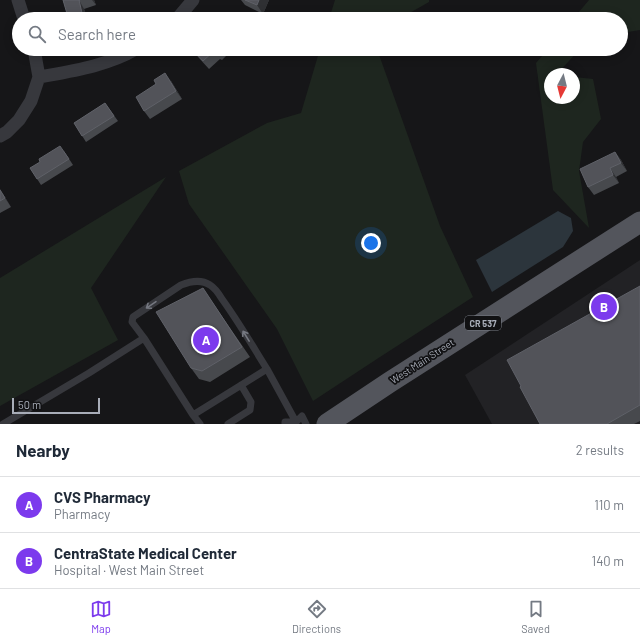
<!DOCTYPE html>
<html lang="en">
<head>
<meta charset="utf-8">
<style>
  :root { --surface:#fff; --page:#f6f6f7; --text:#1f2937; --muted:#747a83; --line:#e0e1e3; --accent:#7c3aed }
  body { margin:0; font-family:Barlow,sans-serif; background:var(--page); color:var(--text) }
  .compass { position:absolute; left:544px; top:68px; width:36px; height:36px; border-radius:50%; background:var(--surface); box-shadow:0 2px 10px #0003; rotate:187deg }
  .scale { position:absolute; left:12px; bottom:10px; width:88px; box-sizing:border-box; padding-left:4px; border:2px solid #a8adb8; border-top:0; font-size:11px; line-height:14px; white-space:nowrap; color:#a8adb8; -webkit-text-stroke:3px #111113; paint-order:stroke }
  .you { position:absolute; left:371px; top:243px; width:14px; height:14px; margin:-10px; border:3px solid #fff; border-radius:50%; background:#1a73e8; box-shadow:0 0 0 6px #1a73e833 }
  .badge { display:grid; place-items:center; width:26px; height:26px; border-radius:50%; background:var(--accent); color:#fff; font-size:13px; font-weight:700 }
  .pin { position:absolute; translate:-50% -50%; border:2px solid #fff; box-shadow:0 1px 4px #0006 }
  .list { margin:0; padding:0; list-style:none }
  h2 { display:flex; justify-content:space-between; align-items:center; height:52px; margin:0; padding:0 16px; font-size:17px }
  h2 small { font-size:13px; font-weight:400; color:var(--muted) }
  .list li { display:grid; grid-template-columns:26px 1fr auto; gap:12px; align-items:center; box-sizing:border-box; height:56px; padding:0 16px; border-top:1px solid var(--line) }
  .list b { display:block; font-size:15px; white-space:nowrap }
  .list p { margin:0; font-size:13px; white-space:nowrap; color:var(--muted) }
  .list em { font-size:13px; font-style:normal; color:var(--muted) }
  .icon { flex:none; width:22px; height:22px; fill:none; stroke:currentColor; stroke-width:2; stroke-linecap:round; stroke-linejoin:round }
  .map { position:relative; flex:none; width:640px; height:424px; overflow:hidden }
  .search { position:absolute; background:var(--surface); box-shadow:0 2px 10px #0003; left:12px; right:12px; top:12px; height:44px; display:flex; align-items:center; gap:10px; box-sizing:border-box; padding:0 14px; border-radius:22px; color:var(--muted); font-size:15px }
  .sheet { height:164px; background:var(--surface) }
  nav { display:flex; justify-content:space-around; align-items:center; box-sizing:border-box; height:56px; border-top:1px solid var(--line); background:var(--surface); font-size:11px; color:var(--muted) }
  nav a { display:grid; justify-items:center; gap:2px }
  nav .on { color:var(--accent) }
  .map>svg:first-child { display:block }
</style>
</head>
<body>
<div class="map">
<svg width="640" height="424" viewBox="0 0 640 424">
  <rect width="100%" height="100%" fill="#161618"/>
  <path fill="#222225" d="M640,260V424H492L465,375Z"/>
  <path fill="#1e261f" d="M335,0H429V2L399,19H329Z
    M589,0H640V30L628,32L621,34V19H573Z
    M320,49H377L440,226L473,297L380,357L313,401L277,329L189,204L179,171L267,123L301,113Z
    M548,49H580L557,74H550V98H574V77L593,79L601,119L583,142L579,171L589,228L553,190L536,63Z
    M166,177L91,288L118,340L0,406V278Z"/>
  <path fill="#2c353c" d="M558,211L571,218L573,231L563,247L492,292L476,260Z"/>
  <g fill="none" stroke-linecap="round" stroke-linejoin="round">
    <path stroke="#37383d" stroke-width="7" d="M144,338L132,322L133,317L181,285C191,281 201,279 210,285C215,288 219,294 222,299C238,321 252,345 267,369
      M193,415L200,424
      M3,424L89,373L144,338L193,415L267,369L296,422
      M228,424L250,410L251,402L241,385
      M285,424V422H296L302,416L306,424"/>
    <path stroke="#37383d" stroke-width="13" d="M18,0L24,19
      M177,19L193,0
      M39,77C72,71 107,66 136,49
      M0,136L7,132L19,120L31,101L39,77L34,49"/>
    <path stroke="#53555c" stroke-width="21" d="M327,424L390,382L640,222"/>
  </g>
  <path fill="#47494d" d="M63,0H94L96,5L84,9L88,19H70L68,17Z
    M241,0H269L263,14L245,5Z
    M192,49H233L222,60L220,59L209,69L198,57Z
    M171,81L182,99L150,119L144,111Z
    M105,103L118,121L86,142L74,123Z
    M64,151L73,165L41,185L30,168Z
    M615,152L621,160L627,171L616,177L619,183L594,195L588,187Z
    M0,189L11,207L0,213Z
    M640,286V421L634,424H540L521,386Z
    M210,299L250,357L210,382L199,379L191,368Z"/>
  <path fill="#2f3033" d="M79,0L84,9L88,19H87L82,13Z
    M92,0H94L96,5Z
    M259,0H269L263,14L257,5Z
    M165,73L171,81L182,99L176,91Z
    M615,152L621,160L627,171L621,163Z
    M610,168L616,177L619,183L613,175Z
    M0,189L11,207L5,198L0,190Z"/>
  <path fill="#525359" stroke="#5f6168" d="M63,0H80H79L82,13L68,17Z
    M245,0H259L257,5Z
    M192,49H218L216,52L214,51L203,61Z
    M165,73L176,91L144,111L136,97L156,84L154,80Z
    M105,103L114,116L82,136L74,123Z
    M60,146L69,159L37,179L30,168L40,162L39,159Z
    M615,152L621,163L610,168L613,175L588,187L580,169Z
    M0,190L5,198L0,201Z
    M640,286V405L607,424H540L520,387L521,386L507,360Z
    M203,288L242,347L202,371L191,368L156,312Z"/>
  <defs><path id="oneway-shaft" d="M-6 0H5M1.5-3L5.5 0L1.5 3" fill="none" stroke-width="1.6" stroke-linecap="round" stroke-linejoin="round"/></defs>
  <g stroke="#757881">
    <use href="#oneway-shaft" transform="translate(151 305) rotate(146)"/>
    <use href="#oneway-shaft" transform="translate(246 336) rotate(-122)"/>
  </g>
  <g text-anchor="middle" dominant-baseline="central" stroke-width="3.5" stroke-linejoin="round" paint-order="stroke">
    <rect fill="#111113" stroke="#7b7e86" stroke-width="1" x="465" y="316" width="36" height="14" rx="3"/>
    <g font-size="9" font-weight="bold" fill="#a8adb8">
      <text x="483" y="323">CR 537</text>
    </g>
    <g font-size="10" fill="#a8adb8" stroke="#111113">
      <text transform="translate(422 361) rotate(-33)">West Main Street</text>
    </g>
  </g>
</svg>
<svg class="compass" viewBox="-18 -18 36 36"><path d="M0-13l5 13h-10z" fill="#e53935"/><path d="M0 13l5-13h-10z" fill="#747a83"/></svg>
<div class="scale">50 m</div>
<div class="you"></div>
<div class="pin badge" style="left:206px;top:340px">A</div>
<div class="pin badge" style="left:604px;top:307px">B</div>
<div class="search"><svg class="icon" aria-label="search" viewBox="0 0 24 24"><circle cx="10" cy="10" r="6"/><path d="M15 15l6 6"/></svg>Search here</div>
</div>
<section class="sheet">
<h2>Nearby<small>2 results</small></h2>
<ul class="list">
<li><span class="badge">A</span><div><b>CVS Pharmacy</b><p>Pharmacy</p></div><em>110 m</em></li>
<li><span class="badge">B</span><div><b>CentraState Medical Center</b><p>Hospital · West Main Street</p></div><em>140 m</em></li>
</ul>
</section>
<nav>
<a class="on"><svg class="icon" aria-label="map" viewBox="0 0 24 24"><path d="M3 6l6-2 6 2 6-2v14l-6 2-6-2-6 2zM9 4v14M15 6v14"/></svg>Map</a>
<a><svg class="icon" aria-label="directions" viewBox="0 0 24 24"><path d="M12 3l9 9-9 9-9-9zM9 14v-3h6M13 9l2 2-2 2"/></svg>Directions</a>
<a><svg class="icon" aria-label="saved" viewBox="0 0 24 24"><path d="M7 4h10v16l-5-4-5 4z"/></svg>Saved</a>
</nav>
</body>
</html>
